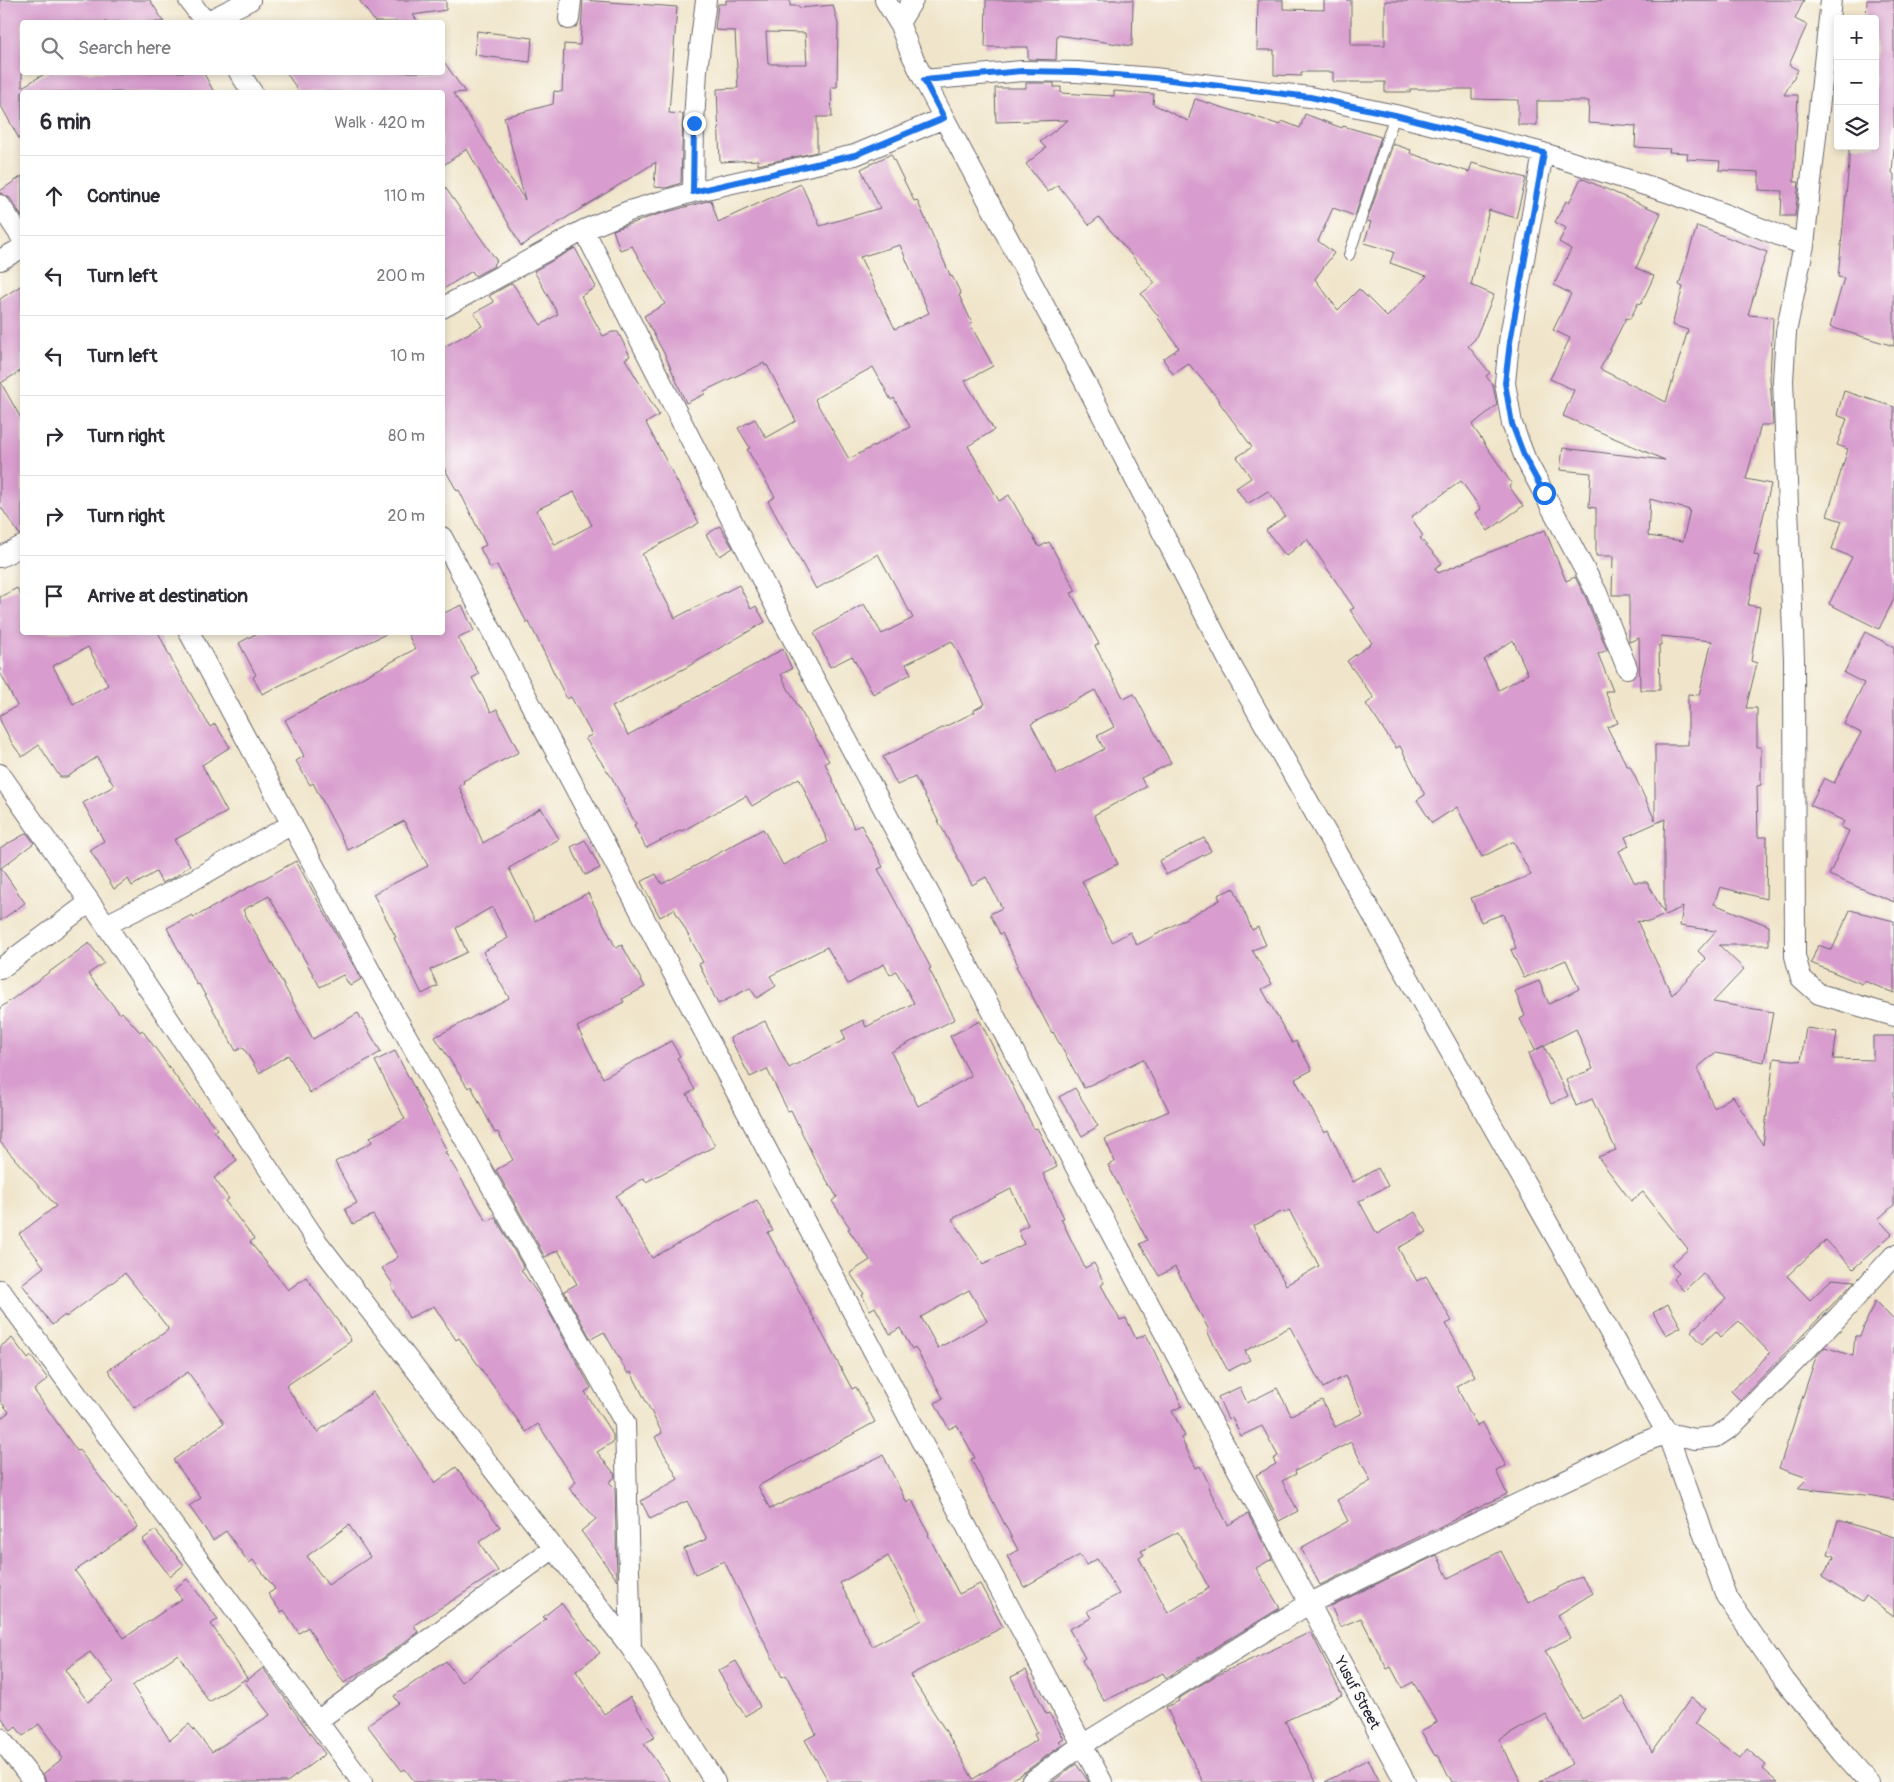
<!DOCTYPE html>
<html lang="en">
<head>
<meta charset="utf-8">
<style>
  :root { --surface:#fff; --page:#f7f7f7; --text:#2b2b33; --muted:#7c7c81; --line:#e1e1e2 }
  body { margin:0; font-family:Pangolin,sans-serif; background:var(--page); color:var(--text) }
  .controls { position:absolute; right:15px; top:15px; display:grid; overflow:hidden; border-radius:5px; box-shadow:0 2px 8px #0003 }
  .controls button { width:45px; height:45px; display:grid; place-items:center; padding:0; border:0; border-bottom:1px solid var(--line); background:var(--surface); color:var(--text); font:25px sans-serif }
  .stop { position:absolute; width:15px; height:15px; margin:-11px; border:4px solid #1a73e8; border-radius:50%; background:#fff }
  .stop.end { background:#1a73e8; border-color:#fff; box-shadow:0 1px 5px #0008 }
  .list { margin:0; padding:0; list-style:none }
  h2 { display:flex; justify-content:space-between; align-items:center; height:65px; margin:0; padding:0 20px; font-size:21px }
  h2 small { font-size:16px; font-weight:400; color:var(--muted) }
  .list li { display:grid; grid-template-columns:32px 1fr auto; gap:15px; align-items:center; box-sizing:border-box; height:80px; padding:0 20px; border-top:1px solid var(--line) }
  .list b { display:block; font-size:19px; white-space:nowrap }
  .list em { font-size:16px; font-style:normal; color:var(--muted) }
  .icon { flex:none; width:28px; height:28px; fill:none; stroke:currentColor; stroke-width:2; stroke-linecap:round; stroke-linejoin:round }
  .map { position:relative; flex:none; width:1894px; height:1782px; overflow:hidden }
  .search { position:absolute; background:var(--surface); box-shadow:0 2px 8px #0003; left:20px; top:20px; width:425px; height:55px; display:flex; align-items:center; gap:12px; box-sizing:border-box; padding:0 18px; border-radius:5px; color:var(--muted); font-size:19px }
  .panel { position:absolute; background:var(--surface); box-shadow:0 2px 8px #0003; left:20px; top:90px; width:425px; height:545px; border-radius:5px }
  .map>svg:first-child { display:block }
</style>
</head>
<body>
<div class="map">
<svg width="1894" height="1782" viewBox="0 0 1894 1782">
  <rect width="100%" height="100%" fill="#fdfcf7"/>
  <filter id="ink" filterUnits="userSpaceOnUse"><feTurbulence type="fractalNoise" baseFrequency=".02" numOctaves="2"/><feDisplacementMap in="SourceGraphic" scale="10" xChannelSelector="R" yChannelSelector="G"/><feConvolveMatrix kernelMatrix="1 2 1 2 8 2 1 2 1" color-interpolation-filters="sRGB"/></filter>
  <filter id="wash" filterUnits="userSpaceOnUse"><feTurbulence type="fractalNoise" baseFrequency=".0096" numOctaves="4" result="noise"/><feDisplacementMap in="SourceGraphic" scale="20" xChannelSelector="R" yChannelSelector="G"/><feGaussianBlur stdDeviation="1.12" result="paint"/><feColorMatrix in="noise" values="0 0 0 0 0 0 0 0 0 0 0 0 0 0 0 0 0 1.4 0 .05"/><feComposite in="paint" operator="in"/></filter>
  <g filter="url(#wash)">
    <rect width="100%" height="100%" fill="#f0e5ca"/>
    <g id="blocks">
      <path fill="#d89dce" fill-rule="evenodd" d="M0,0H150L164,22H22V87L48,72H203L214,92H22V144L0,104Z
        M359,0H446V10L413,15L418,22H375Z
        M583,0L677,7L669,113L683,114L681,183L666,188L654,187L656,162L521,246L467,149L442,166V92H299L286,72H442V59L465,92L453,93L525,200L504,117L553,104L554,91L562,92L564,44L580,45Z
        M726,0H790V6H799V8L833,5L838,24L837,87H831L832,117H817V152L758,165V160L720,162L717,89L738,88L735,31L715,30L718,4H726ZM766,32L805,33L807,64H768Z
        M986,0H1133L1132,46L1057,35L1056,60L1028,59V47H985Z
        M1258,0H1283V9L1324,10V0H1351V45H1385V1L1804,0L1795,19L1807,25L1789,65L1798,70L1784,95H1798L1794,182H1799L1795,216H1781L1782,191L1759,190V172L1719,170L1720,161L1687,159L1688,153L1669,152L1670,149L1635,147L1636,126L1588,123L1589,101H1537V125H1518V100L1472,99V89H1410V92H1385V82H1333V72H1301V76L1274,75V50H1257Z
        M1867,0H1894V147L1892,174H1894V346L1830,327L1844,278L1838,277L1849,164V146H1875V19H1866Z
        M477,31L532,38L530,62L474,55Z
        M1026,83H1054V87H1061V93L1114,96V91L1154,94L1153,104L1188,121L1195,99L1247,115V114L1280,125L1282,121L1300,128L1305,114L1342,128L1343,126L1381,137L1355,216L1333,208L1318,241L1334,253L1315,279L1338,310L1359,289L1387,317L1427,276L1390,263L1394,252L1364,243L1371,222L1367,221L1393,144L1411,150L1410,153L1424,158L1469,172L1472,163L1526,178L1516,218L1489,210L1471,285L1494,295L1475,339L1468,346L1490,373L1486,376L1493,385L1497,405L1472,425L1512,484L1509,486L1523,506L1488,531L1475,513L1481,509L1461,481L1411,517L1423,536L1420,538L1442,563L1435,568L1438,573L1545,530L1566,581L1575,577L1586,598L1607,650L1598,654L1613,691H1605L1618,723L1607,727L1627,766H1630L1655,820V745H1688V694L1699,695L1712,641L1661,636V645H1659L1660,690H1640L1639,638L1629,642V595H1612L1613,556H1596V508L1589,507L1591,473L1560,470L1563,448L1665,460L1563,416L1574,390L1550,379L1570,338L1553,330L1571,294L1554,285L1571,249L1559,242L1566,228L1555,222L1566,201L1569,203L1581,178L1661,213L1636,268L1654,276L1641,304L1638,303L1630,319L1626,318L1600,369L1666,402L1688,330L1672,325L1683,287L1679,285L1697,226L1767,252L1760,272H1761L1748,315L1773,317L1770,378L1773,425H1761L1746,479L1771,484L1754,555L1759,556L1748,605L1760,607L1751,661L1757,663L1746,708H1757V747H1761V785L1757,786L1758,837H1767L1766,899L1720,887L1714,904L1769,926V945H1719L1744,969L1713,1002L1773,1012L1764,1062L1715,1053L1697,1068L1714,1108L1733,1096L1763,1145L1774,1058L1801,1061L1806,1028L1837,1032L1833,1059L1873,1060V1036H1894V1205L1878,1219L1892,1234L1853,1269L1826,1240L1787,1276L1810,1300L1832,1279L1855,1281L1740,1400L1731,1391L1770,1353L1739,1321L1721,1337L1716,1331L1702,1344L1691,1331L1726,1299L1703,1273L1684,1291L1673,1279L1679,1273L1671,1265L1688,1249L1643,1192L1631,1201L1598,1157L1616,1150L1592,1099L1576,1106L1566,1080L1593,1069L1576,1029L1535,1050L1520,1019L1525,1016L1515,991L1539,981L1549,1004L1579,989L1566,960L1524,978L1511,950L1516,948L1503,914L1481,922L1471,898L1531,875L1514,842H1512L1482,857L1457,807L1432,823L1417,800L1425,795L1400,746L1396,748L1366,704L1374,698L1347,661L1372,643L1350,610L1354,608L1307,539L1286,556L1266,530L1285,516L1268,491L1247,504L1236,488L1251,478L1237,457L1252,447L1219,402L1220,401L1189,364L1173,374L1163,359L1179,348L1158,318L1159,317L1141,294L1155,283L1099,217L1089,225L1058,185L1048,192L1026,164L1046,148L1040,142L1068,120L996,122L995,88H1026ZM1650,499L1690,510L1683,541L1648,536ZM1513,640L1528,674L1499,690L1484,660ZM1665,819L1664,835V913L1647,882H1634L1619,851L1629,846L1625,837ZM1683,907L1680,926L1716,931L1698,951L1706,959L1672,995L1637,921L1649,922Z
        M891,154L914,201L917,200L951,277L952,276L961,294L959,295L972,323L970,324L993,366L965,381L994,430L968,446L999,501L1009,495L1039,547L1049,542L1076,591L1071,593L1099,644L1095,646L1124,699L1134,694L1171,763L1141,778L1146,787L1094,815L1118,864L1082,881L1112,942L1130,932L1137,945L1220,900L1218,895L1234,888L1252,930L1258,927L1266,945L1252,950L1272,984L1262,989L1292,1043L1296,1041L1312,1070L1295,1079L1324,1132L1328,1130L1353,1182L1378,1168L1388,1186L1359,1201L1377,1234L1415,1212L1427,1232L1398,1248L1417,1281L1426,1276L1452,1321L1446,1324L1475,1376L1456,1386L1477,1426L1483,1423L1506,1466L1496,1471L1507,1494L1320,1585L1301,1548L1348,1521L1337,1500L1371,1481L1351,1442L1295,1471L1296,1474L1282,1481L1298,1511L1279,1521L1256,1475L1276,1464L1273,1459L1278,1456L1262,1426L1241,1436L1232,1417L1228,1419L1218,1397L1240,1387L1247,1403L1277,1388L1291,1415L1322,1400L1335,1427L1363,1413L1345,1376L1323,1388L1290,1327L1245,1351L1250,1360L1228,1371L1207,1331L1209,1330L1175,1267L1159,1276L1140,1244L1147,1240L1108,1165L1115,1162L1105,1139L1169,1111L1143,1059L1084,1088L1053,1032L1052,1033L1016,966L1018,965L1002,933L1000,934L990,914L1002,908L986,877L972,885L915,777L897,785L883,757L975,712L974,710L985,704L952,641L906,664L911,674L873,694L852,656L830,667L814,633L864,604L882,634L913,618L878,554L816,589L768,501L775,497L747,449L750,448L738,428L755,419L766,438L796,421L767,365L765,366L764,363L704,391L705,394L686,403L665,355L644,316L665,304L632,246L620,250L613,230L656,215L711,200L718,222L801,184L820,226L880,208L861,169ZM900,245L929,313L895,329L860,257ZM873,367L891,400L894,398L910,427L849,459L815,400L816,398ZM1095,690L1114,727L1097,736L1104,749L1057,774L1031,724ZM1289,1210L1319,1266L1286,1285L1253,1226L1283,1211L1284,1213Z
        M22,176V217L10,198L0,193V191Z
        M442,183L497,261L493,264L494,266L475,276L472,271L442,290Z
        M575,248L596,287L581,296L603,336L612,332H618L630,356L625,359L659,415L646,423L699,523L642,554L675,618L739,585L751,609L756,606L765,622L687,667L612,707L628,735L783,649L792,669L781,674L785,683L829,761L825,763L854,828L861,825L883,867L878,869L931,968L929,969L955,1019L891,1052L918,1106L971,1076L950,1036L980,1021L1034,1129L1037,1128L1057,1167L1043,1174L1064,1218L1061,1219L1085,1268L1094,1263L1104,1283L1101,1285L1120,1320L1126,1318L1136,1339L1146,1334L1171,1387H1173L1182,1406L1172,1411L1185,1436L1181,1438L1196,1468L1200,1466L1210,1486L1208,1487L1228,1525L1248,1514L1272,1559L1256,1568L1280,1608L1166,1678L1163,1673L1104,1701L1082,1660L1085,1658L1069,1629L1091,1618L1087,1611L1119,1594L1097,1559L1086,1565L1080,1555L1024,1587L1007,1556L1018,1550L971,1459L975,1458L957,1425L949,1429L935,1403L943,1398L915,1347L912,1349L900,1328L890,1334L875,1307L870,1310L862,1295L864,1294L850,1273L870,1260L848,1229L850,1228L832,1201L837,1197L817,1164L791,1110L788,1111L767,1069L750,1077L730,1038L765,1021L789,1068L846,1039L842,1031L863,1020L866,1027L914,1003L896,971L890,975L884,964L848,984L827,947L770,976L776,986L757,998L750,988L718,1004L699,964L703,962L674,909L660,917L641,882L656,874L662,884L763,829L783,865L828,842L799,778L752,806L746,796L682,831L681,830L646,848L634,825L636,824L623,801L624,800L612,778L585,738L592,735L571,697L567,699L529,622L527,623L497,565L490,568L480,548L486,545L459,490L457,491L442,464V348L482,326L474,313L494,302L489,296L512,283L541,325L558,314L534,271ZM574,492L592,525L555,545L536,510ZM1011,1189L1028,1225L1018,1230L1024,1244L983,1264L952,1219ZM969,1290L987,1321L938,1348L921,1317ZM1178,1532L1209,1588L1168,1613L1139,1558L1144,1555L1141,1551Z
        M22,285V370L1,383L22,420V534L20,535L0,506V299Z
        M1844,391L1894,407V599L1879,629L1829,604L1852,557L1832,549L1842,521L1827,516L1848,449L1837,445L1847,419L1837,415Z
        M720,526L733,548L720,556L706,535Z
        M17,588L22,598V632H158L173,663L210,727L215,724L230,747L202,765L227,812L174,840L190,865L175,877L162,883L156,872L132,886L128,879L114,889L90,850L104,841L83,803L114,786L97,757L67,777H60L39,745L22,757L12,743L0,720V715L17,706L0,672V597ZM88,647L108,685L73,704L53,666Z
        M462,605L474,631L458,638L479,674L472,678L491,712L497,709L519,752L463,781L464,783L459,786L483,843L541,808L559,839L509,868L535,921L588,893L616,948L622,945L645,987L622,999L624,1002L577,1027L603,1078L671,1041L680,1056L677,1058L695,1090L687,1094L715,1146L646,1182L644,1178L616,1196L652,1258L757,1200L773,1231L768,1233L852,1389L856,1387L875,1422L758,1486L770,1509L883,1455L907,1503L912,1500L929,1534L928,1535L959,1594L980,1584L1003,1627L910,1675L947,1733L973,1779L1037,1740L1034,1734L1037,1732L1011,1677L1026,1670L1046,1714L1049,1713L1064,1739L1059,1742L1062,1745L1026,1771L1007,1782H829L805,1740L816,1734L786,1675L782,1677L724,1561L695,1574L684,1549L707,1539L687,1501L650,1519L641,1501L678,1479L655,1437L662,1433L631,1372L628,1374L604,1332L591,1339L564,1291L577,1284L558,1250L545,1257L496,1170L513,1160L498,1132L495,1133L471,1086L468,1088L435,1037L509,998L483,952L508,938L492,907L456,928L467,952L430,970L438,986L422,994L394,938L396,937L373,894L428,866L404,821L348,850L313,783L310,785L296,761L304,756L285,720L415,649L407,632H442V611L444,613ZM888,1556L922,1620L872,1646L840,1583Z
        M259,632H390L262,694L253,677L256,675L239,643Z
        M1865,632L1894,647V902L1829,875L1849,831L1841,827L1844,821L1810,805L1824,778L1834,783L1861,733L1844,724L1864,683L1844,673Z
        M27,833L34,843L1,868L25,903L0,921V848Z
        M1204,838L1211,851L1166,875L1159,861Z
        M585,840L600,868L585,875L571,847Z
        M296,861L361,979L350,986L343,975L320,987L269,896L243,910L313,1039L358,1013L381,1052L310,1093L288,1055L259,1073L243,1047L236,1051L199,984L197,985L167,928L192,915L193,918Z
        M1850,910L1894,921V993L1864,981L1862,984L1811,963L1818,945L1832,950Z
        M89,943L104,963L88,974L120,1014L122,1012L140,1032L142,1030L190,1096L217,1129L214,1131L237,1160L214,1178L229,1199L225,1201L254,1239L250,1242L288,1290L306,1277L350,1338L351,1341L286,1386L317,1432L373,1392L435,1483L456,1467L500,1527L479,1542L498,1571L414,1625L418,1632L383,1658L344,1683L328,1659L327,1660L308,1627L299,1633L284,1610L281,1612L268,1594L275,1589L253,1560L249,1563L226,1531L213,1540L189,1506L201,1498L173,1460L224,1423L188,1372L134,1408L108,1370L167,1331L168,1328L125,1273L66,1317L65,1315L52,1325L22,1284L44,1267L19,1234L56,1206L0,1142V1008ZM349,1525L370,1557L328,1585L307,1556Z
        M1544,1046L1568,1096L1551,1104L1528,1054Z
        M395,1051L447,1151L445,1152L486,1220L488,1221L495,1217L524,1268L521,1270L543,1301L591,1388L585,1392L613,1435V1442L597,1452L614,1473L615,1477L609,1482L615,1488L617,1580L581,1531L596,1519L569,1488L576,1482L538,1424L526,1432L459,1338L456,1340L434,1306L409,1318L391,1285L393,1284L382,1268L398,1257L373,1215L353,1224L345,1209L357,1203L335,1162L372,1142L370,1137L405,1119L375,1061Z
        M1075,1088L1098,1126L1082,1136L1059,1097Z
        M1875,1301L1894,1320V1500L1874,1496L1798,1488L1808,1478L1779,1468L1816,1357L1825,1347L1853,1356L1855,1336H1860Z
        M1668,1304L1681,1327L1666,1335L1653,1313Z
        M12,1338L28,1359L31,1356L48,1379L34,1390L77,1451L79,1450L117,1499L118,1498L138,1527L75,1571L124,1638L182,1599L174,1589L187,1579L218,1619L211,1624L247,1678L209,1702L178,1654L132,1686L170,1740L189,1724L212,1752L270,1715L245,1682L263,1668L325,1754L287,1782H46L43,1774L63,1758L60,1755L61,1754L39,1724L23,1736L16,1727L11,1731L0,1715V1419L9,1412L0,1401V1347ZM90,1652L114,1682L88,1702L65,1670Z
        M1838,1520L1894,1537V1616L1866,1596L1862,1602L1822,1577L1835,1556L1828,1554Z
        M155,1530L184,1565L170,1576L142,1540Z
        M1501,1551L1528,1603L1581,1576L1593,1593L1558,1615L1570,1638L1545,1651L1582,1719L1623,1697L1652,1752L1691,1698L1706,1708L1695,1724L1740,1758L1747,1749L1766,1765L1763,1769L1778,1782H1539L1572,1764L1546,1714L1499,1740L1521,1782H1452L1438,1755L1435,1756L1421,1731L1437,1722L1413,1682L1402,1688L1391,1667L1387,1669L1361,1618L1340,1627L1331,1606L1437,1555L1448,1578Z
        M561,1603L600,1653L576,1671L604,1714L630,1697L655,1737L644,1744L671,1782H415L405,1769L402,1771L367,1725L399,1703L394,1696L446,1661L461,1682L546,1619L543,1617Z
        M1311,1632L1342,1695L1285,1721L1316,1782H1203L1166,1707L1179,1701L1178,1699L1215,1676Z
        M736,1661L750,1685L760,1707L745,1716L718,1671Z
        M1368,1759L1380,1782H1325Z
        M1076,1764L1089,1782H1052Z"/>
    </g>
  </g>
  <g filter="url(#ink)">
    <use href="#blocks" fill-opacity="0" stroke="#6a666d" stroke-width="1"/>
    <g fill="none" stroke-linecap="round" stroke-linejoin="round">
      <defs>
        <path id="lane" d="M1349,255L1395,115"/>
        <path id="street" d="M189,0L205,22
          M885,0L899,23L910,51L924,80L1022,71L1077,72L1154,78L1310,97L1395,115L1543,153L1670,193L1804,245
          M1831,0L1804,245L1786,332L1783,380L1794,659L1795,956L1801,978L1819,994L1894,1016
          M569,19L571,0
          M206,22L250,0
          M899,23L913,0
          M239,72L252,92
          M944,118L1087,386L1232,667L1667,1433L1726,1596L1785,1681L1842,1752L1869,1782
          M1543,153L1509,342L1505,383L1512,424L1525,458L1597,593L1627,668
          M693,192L694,123L697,70L706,0
          M0,205L22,238
          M584,230L781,617L1405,1782
          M0,260L22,248
          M442,308L584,230L629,211L693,192L855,155L944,118L924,80
          M442,537L1102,1782
          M0,557L22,546
          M189,632L376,982L625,1423L631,1648
          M0,774L106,925L318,1243L631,1648L715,1782
          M106,925L181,887L292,824
          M0,969L90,902
          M0,1290L362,1782
          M317,1721L554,1548
          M0,1738L34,1782
          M1031,1782L1082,1745L1310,1603L1584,1472L1636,1445L1667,1433L1695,1439L1716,1437L1731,1427L1839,1316L1894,1255"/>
      </defs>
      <use href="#lane" stroke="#6a666d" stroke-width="12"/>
      <use href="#street" stroke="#6a666d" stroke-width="22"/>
      <use href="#lane" stroke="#fff" stroke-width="10"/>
      <use href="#street" stroke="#fff" stroke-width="20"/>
    </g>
  </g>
  <g fill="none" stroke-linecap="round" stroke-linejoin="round" filter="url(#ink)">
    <path stroke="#1a73e8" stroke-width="6" d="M694,123L693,192L855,155L944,118L924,80L1022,71L1077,72L1154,78L1310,97L1395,115L1544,153L1510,342L1505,383L1512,424L1525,458L1544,493"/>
  </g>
  <g text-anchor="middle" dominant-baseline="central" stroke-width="5" stroke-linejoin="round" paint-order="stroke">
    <g font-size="15" fill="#22223b" stroke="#fdfcf7">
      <text transform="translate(1357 1693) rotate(62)">Yusuf Street</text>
    </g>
  </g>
</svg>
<div class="controls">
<button>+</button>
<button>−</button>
<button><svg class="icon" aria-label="layers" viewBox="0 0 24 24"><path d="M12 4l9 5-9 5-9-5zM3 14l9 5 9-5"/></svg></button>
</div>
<div class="stop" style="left:1544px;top:493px"></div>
<div class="stop end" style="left:694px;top:123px"></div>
<div class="search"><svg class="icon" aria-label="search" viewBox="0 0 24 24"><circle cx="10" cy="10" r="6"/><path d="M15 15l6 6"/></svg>Search here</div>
<section class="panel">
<h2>6 min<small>Walk · 420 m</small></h2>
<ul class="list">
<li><svg class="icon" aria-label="ahead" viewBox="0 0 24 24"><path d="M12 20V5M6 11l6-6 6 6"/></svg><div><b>Continue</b></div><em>110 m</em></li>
<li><svg class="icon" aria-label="left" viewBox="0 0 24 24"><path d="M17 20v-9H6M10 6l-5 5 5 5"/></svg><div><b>Turn left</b></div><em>200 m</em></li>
<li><svg class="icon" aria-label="left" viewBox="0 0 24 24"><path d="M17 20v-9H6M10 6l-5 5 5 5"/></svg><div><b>Turn left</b></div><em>10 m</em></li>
<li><svg class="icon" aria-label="right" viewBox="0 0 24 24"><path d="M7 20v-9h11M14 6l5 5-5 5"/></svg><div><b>Turn right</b></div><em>80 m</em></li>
<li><svg class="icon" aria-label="right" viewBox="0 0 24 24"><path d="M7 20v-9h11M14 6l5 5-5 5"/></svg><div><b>Turn right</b></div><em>20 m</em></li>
<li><svg class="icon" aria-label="arrive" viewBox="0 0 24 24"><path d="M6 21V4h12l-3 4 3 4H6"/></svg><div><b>Arrive at destination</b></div></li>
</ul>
</section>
</div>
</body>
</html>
